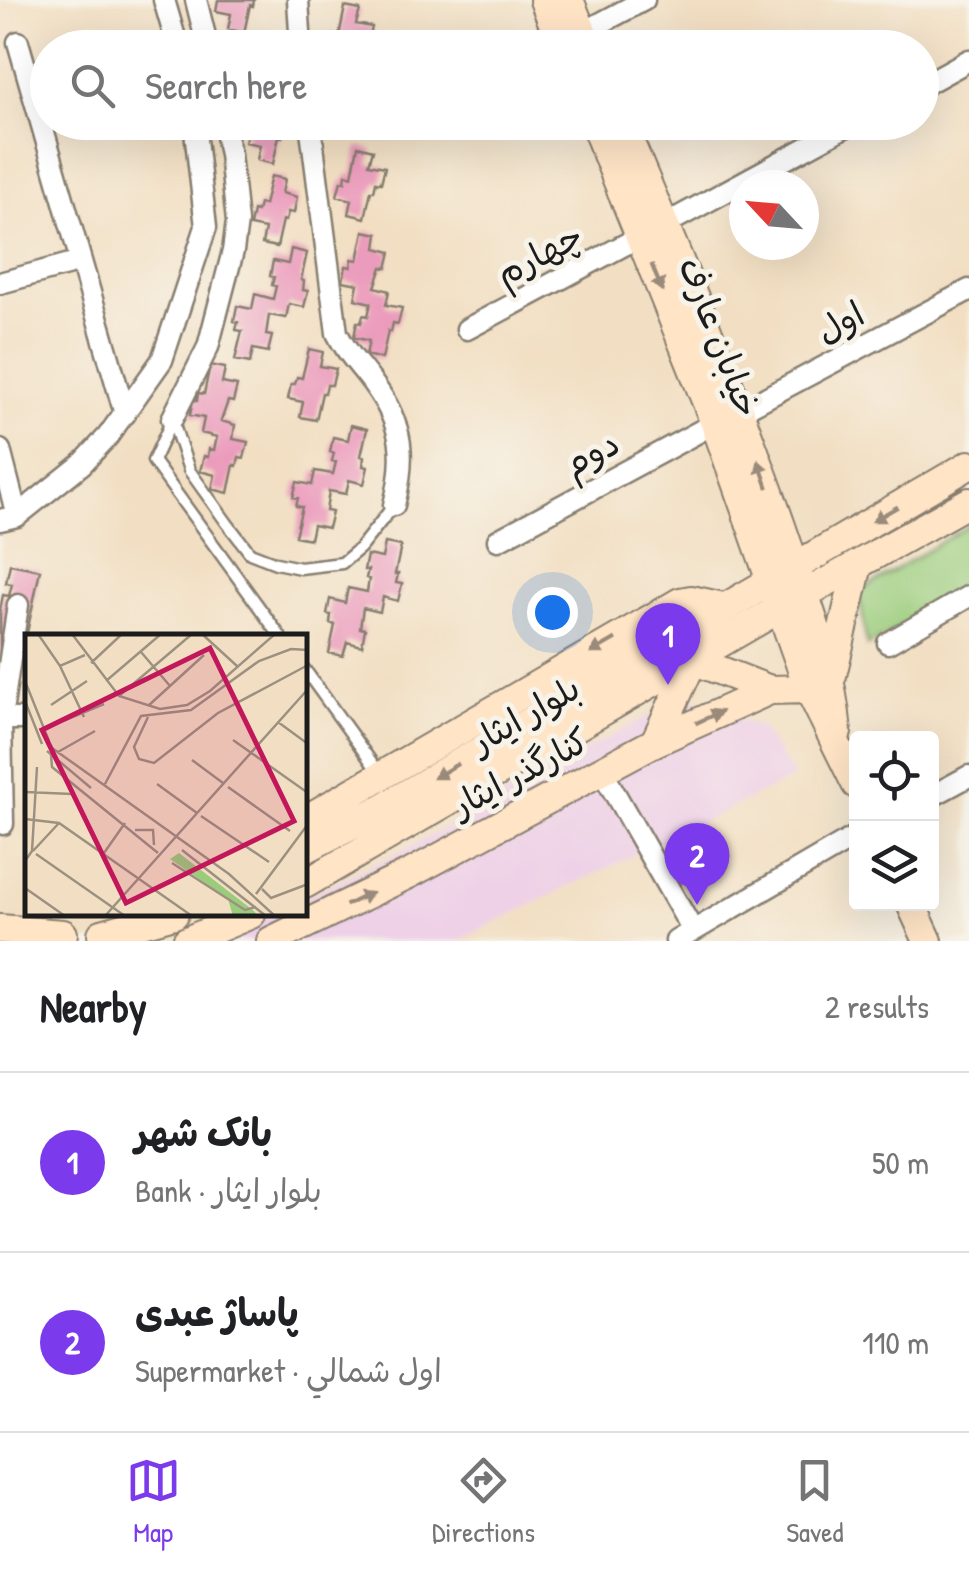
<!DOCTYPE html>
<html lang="en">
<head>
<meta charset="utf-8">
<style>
  :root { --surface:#fff; --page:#f2f2f2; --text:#202124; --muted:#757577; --line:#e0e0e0; --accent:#7c3aed }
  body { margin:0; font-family:"Patrick Hand","Playpen Sans Arabic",sans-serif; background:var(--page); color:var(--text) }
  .controls { position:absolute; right:30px; bottom:30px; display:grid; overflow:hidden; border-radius:10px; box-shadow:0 10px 40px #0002 }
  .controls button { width:90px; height:90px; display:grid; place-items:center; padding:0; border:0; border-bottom:2px solid var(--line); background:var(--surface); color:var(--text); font:50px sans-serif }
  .compass { position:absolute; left:729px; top:170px; width:90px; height:90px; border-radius:50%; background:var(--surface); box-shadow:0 10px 40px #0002; rotate:296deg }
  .you { position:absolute; left:552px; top:612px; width:35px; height:35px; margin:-25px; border:8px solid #fff; border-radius:50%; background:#1a73e8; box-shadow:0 0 0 15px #1a73e833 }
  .badge { display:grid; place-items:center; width:65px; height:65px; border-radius:50%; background:var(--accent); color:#fff; font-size:32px; font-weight:700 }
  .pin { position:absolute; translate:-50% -82px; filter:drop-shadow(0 2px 5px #0008) }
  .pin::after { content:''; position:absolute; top:52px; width:35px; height:30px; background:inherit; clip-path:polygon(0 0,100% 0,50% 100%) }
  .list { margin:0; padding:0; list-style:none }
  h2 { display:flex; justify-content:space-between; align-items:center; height:130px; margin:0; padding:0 40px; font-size:42px }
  h2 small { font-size:32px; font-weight:400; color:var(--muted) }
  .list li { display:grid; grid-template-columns:65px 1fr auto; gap:30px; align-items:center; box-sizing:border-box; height:180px; padding:0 40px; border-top:2px solid var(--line) }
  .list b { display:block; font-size:38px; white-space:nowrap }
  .list p { margin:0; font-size:32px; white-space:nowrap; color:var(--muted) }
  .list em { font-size:32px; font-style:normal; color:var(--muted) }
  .icon { flex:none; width:55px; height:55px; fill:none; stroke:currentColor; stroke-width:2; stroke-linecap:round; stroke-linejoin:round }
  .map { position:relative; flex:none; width:969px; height:941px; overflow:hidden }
  .search { position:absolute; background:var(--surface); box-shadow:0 10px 40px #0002; left:30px; right:30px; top:30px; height:110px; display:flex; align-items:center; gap:25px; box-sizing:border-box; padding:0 35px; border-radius:55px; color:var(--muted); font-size:38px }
  .sheet { height:490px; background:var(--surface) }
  nav { display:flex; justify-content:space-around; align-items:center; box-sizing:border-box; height:140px; border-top:2px solid var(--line); background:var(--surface); font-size:28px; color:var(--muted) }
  nav a { display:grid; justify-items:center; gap:5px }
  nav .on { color:var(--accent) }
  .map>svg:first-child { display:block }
</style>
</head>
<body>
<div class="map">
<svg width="969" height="941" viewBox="0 0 969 941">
  <rect width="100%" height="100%" fill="#f7f3e8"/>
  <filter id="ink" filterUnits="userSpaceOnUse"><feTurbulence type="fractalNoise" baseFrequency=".01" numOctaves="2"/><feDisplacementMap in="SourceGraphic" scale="20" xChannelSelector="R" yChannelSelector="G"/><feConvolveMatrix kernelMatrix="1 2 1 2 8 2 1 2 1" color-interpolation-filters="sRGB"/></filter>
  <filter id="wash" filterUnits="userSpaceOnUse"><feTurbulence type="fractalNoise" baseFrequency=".0048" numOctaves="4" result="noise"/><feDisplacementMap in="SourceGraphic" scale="40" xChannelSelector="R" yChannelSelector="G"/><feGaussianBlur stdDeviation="2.25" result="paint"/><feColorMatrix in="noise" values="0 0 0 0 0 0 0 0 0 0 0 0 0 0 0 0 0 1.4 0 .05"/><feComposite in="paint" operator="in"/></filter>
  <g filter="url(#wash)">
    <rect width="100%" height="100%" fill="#f2dfc3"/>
    <path fill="#eed0e7" d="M695,701L760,727L794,777L457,941H211L269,914H305V897L416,844L661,709Z"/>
    <path fill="#9acc7c" stroke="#5b744c" stroke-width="2.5" d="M969,525V588L867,646L859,592Z"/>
    <g id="blocks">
      <path fill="#eb9bbc" d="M218,0H254L253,6L250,5L244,33L228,29L231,14L216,11Z
        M345,7L360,10L356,24L372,27L368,44L363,42L362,48H326L333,35L339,36Z
        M254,122H291L289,129L284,128L282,137L279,136L273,164L257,160L260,145L245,142L249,127L253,128Z
        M349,122H365L363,134L347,131Z
        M358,146L373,150L369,164L385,167L381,183L376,182L374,191H371L365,218L349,214L352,200L337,196L341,181L345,182L346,174L352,176Z
        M271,176L285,179L282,193L297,197L294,213L288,212L286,221L283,220L277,247L262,244L265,229L250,226L253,211L257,212L259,204L264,205Z
        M364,231L378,234L376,248L391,252L387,268L382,267L375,287L389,291L386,305L402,308L398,324L393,323L391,332L388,331L382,359L366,355L369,341L354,337L357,322L361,323L363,315L368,316L371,303L355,299L358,284L343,281L346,266L351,267L352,259L358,260Z
        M291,249L307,253L301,280L304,281L303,290L308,291L304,307L289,304L286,318L269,315L266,335L272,336L268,352L253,349L250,363L235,360L242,331L236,330L238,322L234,321L237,306L252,309L255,294L273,299L276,286L272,285L274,277L270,276L273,261L288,264Z
        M309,349L323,352L320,366L336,369L332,385H327L325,393H322L316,420L300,417L303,402L288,399L291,384H295L297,377L302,378Z
        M210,365L225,368L222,383L237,386L233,402L228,401L221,421L235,425L233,439L248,442L244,458L239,457L237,466L234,465L228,493L212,489L215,475L200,471L204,456L208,457L209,449L214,450L217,437L201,433L204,418L190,415L193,400L197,401L198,393L204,394Z
        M351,425L367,429L361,456L364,457L363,466L368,467L364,484L349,480L346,494L329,491L326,511L332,512L328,528L313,525L310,539L295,536L302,507L296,506L298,498L293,497L297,482L312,485L315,471L333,474L336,462L332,461L334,453L330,452L333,437L348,440Z
        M385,543L401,546L395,574H398L396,583L402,584L398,601L383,597L380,612L363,608L360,628L365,629L362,646L347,642L343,656L329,653L335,625L330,623L331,615L327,614L330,599L345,603L348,588L367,592L369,579L366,578L368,570H364L367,555L382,558Z
        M10,564L40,570L13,701L0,698V610L3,595L9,596L12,584L6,583Z"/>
    </g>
  </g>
  <g filter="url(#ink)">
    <use href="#blocks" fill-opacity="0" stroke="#877e70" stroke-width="2.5"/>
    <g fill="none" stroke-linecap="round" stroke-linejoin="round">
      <defs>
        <path id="lane" d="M172,419L189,470L227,523L250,553L276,563L300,568L342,563L360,548L394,505
          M172,420L153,461L280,636
          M305,670L380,774"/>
        <path id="street" d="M164,0L178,48
          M196,0L208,48
          M298,0L301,48
          M571,39L644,0
          M18,42L125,414
          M922,86L969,60
          M310,122L337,333C348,356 360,365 374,385C404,426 406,457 394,505
          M664,225L854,122
          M0,283L81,261
          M467,329L641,236
          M741,411L969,290
          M172,419L208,347L233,251L237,222L230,154L223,122
          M0,450L17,516
          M0,520L17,516L82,464L108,436L162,360L206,227L194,122
          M498,540L715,423
          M888,643L969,596
          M0,719H28
          M602,771L693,931
          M932,796L969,776
          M3,824L1,719L18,605
          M676,941L856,836"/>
        <path id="secondary" d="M544,0L563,48
          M569,0L589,48
          M594,122L715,423L809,689L856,784
          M621,122C678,256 733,389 781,526C804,594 831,660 837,732
          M832,675L858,565
          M655,742L693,660L770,690
          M305,820L680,602L691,600L723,607
          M305,849L379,810L969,465
          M305,884L782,607L969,502
          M911,904L928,941
          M0,929L63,934
          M102,934L174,914
          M187,941L251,914
          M271,941L411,873L655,742L770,690L809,689"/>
      </defs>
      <use href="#lane" stroke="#877e70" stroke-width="15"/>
      <use href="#street" stroke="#877e70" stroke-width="25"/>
      <use href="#secondary" stroke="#877e70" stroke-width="32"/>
      <use href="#lane" stroke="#fff" stroke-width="10"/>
      <use href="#street" stroke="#fff" stroke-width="20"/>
      <use href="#secondary" stroke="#ffe4c6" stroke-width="28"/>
    </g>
    <defs><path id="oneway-solid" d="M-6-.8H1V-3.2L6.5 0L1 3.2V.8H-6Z" transform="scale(2.5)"/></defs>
    <g fill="#998a7a">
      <use href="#oneway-solid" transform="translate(657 278) rotate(68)"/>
      <use href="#oneway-solid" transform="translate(763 474) rotate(-109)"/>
      <use href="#oneway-solid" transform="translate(885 514) rotate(150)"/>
      <use href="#oneway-solid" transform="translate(603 646) rotate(150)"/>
      <use href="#oneway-solid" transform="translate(709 717) rotate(-25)"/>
      <use href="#oneway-solid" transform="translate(446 771) rotate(149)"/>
      <use href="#oneway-solid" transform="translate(359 899) rotate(-26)"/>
    </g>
  </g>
  <g text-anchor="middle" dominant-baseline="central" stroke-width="10" stroke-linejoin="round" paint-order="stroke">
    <g font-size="35" fill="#1c1c1c" stroke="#f7f3e8">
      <text transform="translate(539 254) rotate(-28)">چهارم</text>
      <text transform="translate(840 322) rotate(-28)">اول</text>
      <text transform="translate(720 337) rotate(69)">خیابان عارف</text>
      <text transform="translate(591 453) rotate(-28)">دوم</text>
      <text transform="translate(525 714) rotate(-30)">بلوار ایثار</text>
      <text transform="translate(520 772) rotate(-28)">کنارگذر ایثار</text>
    </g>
  </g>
  <g transform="translate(25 634)">
    <rect width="282" height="282" fill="#f2dfc3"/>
    <path d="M154,219L229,277L233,282H208L203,265L145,225Z" fill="#9acc7c"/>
    <path fill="none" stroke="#9c9180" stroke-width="2.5" d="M13,0L35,32L60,21M47,0L94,62L135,75L162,71L185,57L250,0M177,0L212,32M116,18L145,52M66,29L97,0M35,32L59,83M0,47L24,107M81,47L136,0M94,62L167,0M0,67L17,110M26,71L62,47M123,72L179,21M123,83L109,113L114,125L129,129L193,79L283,31M38,87L79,70M253,88L283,110M208,106L283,159M27,114L204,240L250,282M22,117L66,154M33,118L70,97M26,121L27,133L133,219M167,126L198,149M80,150L116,82L166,76L234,27L266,15L283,16M132,150L172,179M203,153L265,197M0,158L47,160M176,182L244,228M0,185L34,189L167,282M110,196H128L129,211M157,216L241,282M8,217L34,189M79,219L100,189M11,220L100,282M0,227L7,217L12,133M147,229L220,276L231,273M0,254L40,282M237,255L246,264L283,250M231,260L283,190M80,282L283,55"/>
    <path fill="#c2185b" fill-opacity="0.15" stroke="#c2185b" stroke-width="5" d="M185,14L269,187L101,269L17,96Z"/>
    <rect width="282" height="282" fill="none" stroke="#1c1c1c" stroke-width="5"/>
  </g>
</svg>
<div class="controls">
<button><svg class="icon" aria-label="locate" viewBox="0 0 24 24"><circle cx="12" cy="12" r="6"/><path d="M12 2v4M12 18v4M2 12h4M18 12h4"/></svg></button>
<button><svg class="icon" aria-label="layers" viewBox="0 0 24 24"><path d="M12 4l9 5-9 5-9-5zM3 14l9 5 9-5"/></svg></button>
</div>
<svg class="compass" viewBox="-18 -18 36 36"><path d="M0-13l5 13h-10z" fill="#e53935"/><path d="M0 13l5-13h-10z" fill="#757577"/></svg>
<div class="you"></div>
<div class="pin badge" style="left:668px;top:685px">1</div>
<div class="pin badge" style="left:697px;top:905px">2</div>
<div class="search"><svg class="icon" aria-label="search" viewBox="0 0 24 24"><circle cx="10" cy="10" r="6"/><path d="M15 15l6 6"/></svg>Search here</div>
</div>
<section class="sheet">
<h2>Nearby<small>2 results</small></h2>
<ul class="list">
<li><span class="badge">1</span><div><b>بانک شهر</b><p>Bank · بلوار ایثار</p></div><em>50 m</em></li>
<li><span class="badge">2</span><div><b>پاساژ عبدی</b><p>Supermarket · اول شمالي</p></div><em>110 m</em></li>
</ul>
</section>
<nav>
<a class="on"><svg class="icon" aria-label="map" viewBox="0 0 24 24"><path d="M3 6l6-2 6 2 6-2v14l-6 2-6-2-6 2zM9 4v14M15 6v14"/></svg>Map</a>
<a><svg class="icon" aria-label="directions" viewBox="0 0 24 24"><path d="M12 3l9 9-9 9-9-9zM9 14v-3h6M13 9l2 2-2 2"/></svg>Directions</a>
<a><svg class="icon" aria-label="saved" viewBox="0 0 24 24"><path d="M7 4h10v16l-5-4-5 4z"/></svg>Saved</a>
</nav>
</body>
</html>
